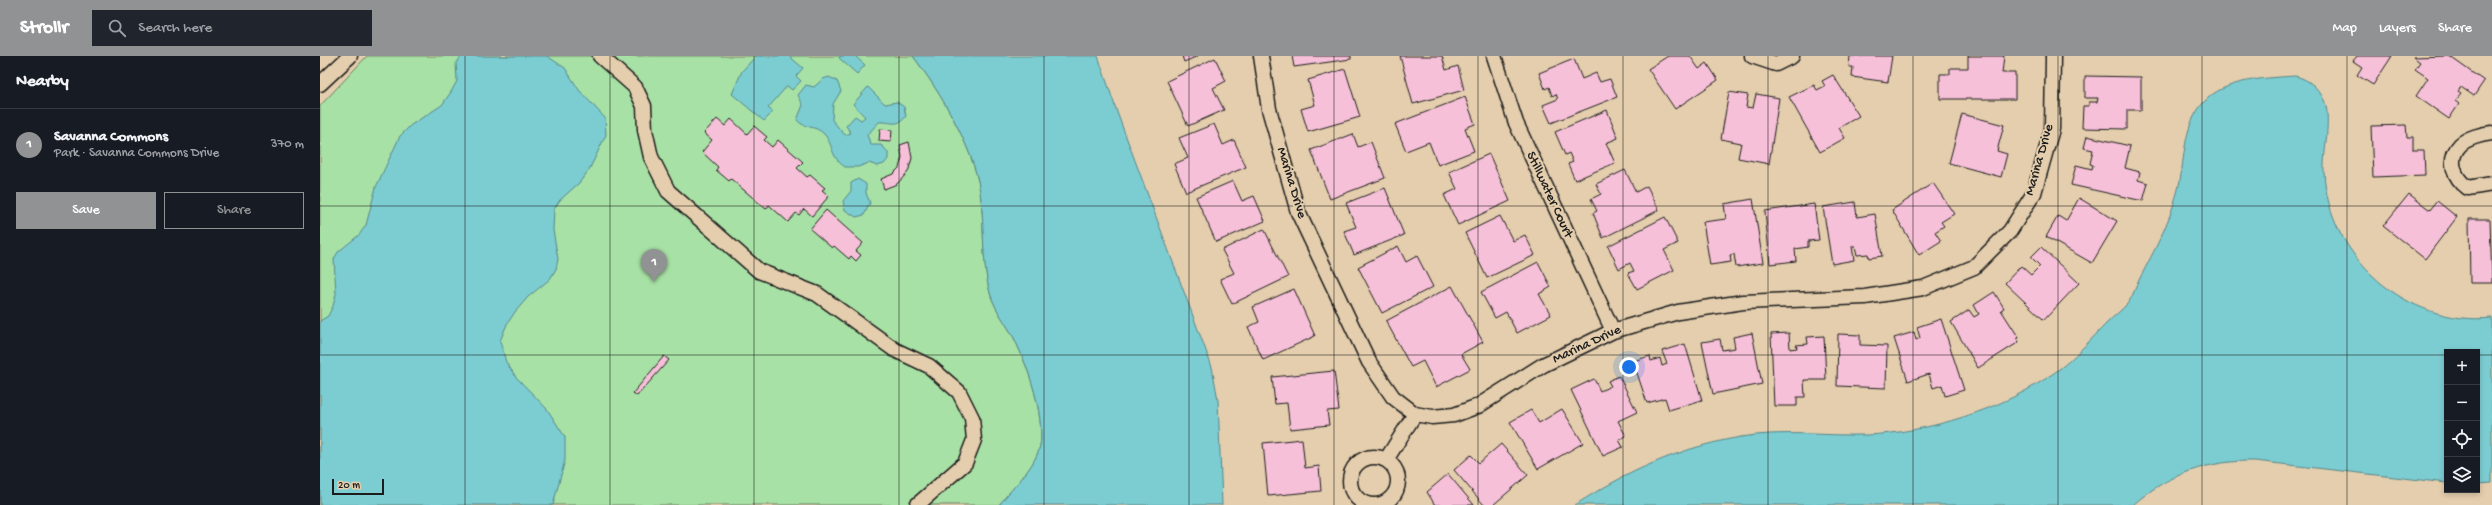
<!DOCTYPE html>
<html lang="en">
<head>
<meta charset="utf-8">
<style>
  :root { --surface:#171b24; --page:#20242c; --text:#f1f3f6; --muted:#9ea1a6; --line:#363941; --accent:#919294 }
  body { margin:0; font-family:"Gochi Hand",sans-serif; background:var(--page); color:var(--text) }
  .controls { position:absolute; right:12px; bottom:12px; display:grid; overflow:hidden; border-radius:0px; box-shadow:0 2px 6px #0003 }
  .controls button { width:36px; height:36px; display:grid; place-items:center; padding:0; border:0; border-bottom:1px solid var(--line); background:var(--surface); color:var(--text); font:20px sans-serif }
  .scale { position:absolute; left:12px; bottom:10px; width:52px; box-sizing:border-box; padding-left:4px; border:2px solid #1c1c1c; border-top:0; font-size:11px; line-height:14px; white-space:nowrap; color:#1c1c1c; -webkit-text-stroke:3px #e4cead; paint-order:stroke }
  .you { position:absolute; left:1309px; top:311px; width:14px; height:14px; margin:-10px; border:3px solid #fff; border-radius:50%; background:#1a73e8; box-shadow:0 0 0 6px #1a73e833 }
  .badge { display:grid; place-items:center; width:26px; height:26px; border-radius:50%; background:var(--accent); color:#fff; font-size:13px; font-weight:700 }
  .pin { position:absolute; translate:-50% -33px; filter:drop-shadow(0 1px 2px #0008) }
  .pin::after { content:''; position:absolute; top:21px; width:14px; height:12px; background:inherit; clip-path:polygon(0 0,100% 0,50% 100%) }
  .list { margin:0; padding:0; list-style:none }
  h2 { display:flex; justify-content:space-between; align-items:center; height:52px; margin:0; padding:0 16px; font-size:17px }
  h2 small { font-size:13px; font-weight:400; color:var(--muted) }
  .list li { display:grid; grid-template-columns:26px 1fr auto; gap:12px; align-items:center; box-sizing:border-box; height:72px; padding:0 16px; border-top:1px solid var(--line) }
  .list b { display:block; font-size:15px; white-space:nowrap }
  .list p { margin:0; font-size:13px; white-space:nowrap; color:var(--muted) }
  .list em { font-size:13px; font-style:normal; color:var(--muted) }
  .actions { display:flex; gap:8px; padding:12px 16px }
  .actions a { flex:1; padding:9px 0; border:1px solid var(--accent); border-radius:0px; text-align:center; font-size:14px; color:var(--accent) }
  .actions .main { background:var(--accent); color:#fff }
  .icon { flex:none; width:22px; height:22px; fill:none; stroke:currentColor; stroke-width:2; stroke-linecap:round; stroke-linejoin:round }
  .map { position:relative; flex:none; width:2172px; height:449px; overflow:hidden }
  header { display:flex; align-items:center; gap:24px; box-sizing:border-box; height:56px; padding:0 20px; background:var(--accent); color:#fff }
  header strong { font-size:19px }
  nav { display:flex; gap:22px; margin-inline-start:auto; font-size:14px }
  .search { width:280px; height:36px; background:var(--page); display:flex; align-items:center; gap:10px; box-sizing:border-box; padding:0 14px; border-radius:0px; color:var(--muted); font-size:15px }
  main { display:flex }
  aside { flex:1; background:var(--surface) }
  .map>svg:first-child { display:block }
</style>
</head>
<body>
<header>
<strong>Strollr</strong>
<div class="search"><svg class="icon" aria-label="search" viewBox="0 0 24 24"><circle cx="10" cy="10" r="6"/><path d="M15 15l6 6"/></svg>Search here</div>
<nav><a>Map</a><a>Layers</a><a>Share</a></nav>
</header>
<main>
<aside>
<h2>Nearby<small></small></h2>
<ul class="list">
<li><span class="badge">1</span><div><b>Savanna Commons</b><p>Park · Savanna Commons Drive</p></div><em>370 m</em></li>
</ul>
<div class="actions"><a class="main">Save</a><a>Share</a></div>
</aside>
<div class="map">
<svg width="2172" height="449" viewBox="0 0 2172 449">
  <rect width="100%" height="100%" fill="#e4cead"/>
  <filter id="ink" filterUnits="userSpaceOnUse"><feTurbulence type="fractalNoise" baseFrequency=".025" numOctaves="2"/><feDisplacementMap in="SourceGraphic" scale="8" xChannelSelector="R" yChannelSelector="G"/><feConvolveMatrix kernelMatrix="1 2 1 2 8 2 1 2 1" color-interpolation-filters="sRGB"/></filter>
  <g filter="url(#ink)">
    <path fill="#a8e1a5" stroke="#627e60" d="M47,0H593C620,36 653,90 660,135C665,168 661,204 670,237C675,254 686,267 694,282C708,311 721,348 721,381C721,407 694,430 679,449H0V50Z"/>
    <path fill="#7bcdd2" stroke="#558689" d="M142,0H227L245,12L259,34L285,62L286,79L269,114L259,127L240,144L234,153L233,174L238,203L236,213L230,223L208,241L195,256L187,268L180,285L186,306L196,321L227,353L245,381V404L233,449H0V265L8,260L13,250L16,238L14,203L18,196L39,179L46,169L56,131L80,80L91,69L122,49L131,36L137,25L136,7Z
      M436,0H469L483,12L476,20L481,25L472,34L467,30L448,52L453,56L444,65L412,38L422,15Z
      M521,0H535L545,9L537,18L519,2Z
      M593,0H778L798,59L892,311L898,344L902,449H679C694,429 721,407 721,381C721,348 708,311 694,282C686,267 675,254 670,237C661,204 665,168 660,135C653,90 620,36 593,0Z
      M1975,20C1988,23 1998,31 2004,44C2012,62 2003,96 2004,116C2008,201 2087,271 2172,262V427L2157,428V296H2127V427L1935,405C1890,404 1847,418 1813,449H1255C1306,416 1361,391 1421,381C1463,374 1504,380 1546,379C1607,377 1684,353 1734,317C1754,303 1770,284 1788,266C1794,260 1802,254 1808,247C1813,240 1816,230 1820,222C1834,195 1849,168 1857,137C1866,106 1861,71 1884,46C1904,23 1947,22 1975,20Z
      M509,21L517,25L521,35L513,48L512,64L525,79L531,77L526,70L535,60L541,64L545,61L533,48L548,31L565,48L577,46L584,51L586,60C578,72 570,65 559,66L547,79L551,89H561L568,96V103L564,108L557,110L549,107L538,111H525C510,101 514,89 504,78C496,69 484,73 477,64L483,49L478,39L486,29L494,31L503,23Z
      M538,123L546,128V137L550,147L544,159L536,161L525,154L523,145L531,135V127Z"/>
    <path fill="#f7c0d9" stroke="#1c1c1c" d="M862,0H878L864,6Z
      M972,0H1031V3L974,11Z
      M1080,0H1122L1126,14L1138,10L1144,34L1093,48Z
      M1348,0H1370L1379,13L1387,7L1398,24L1355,53L1328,13Z
      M1530,0H1572L1568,26L1532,21L1533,11H1529Z
      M1648,0H1684L1682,17H1695V43H1620V18H1630V12H1648Z
      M2037,0H2072L2053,29L2037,19L2042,11L2033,5Z
      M2129,0L2164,25L2154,40L2141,31L2138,36L2141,38L2135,45L2139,48L2129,63L2096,40L2108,22L2095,13L2100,6L2093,1Z
      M895,2L906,25L893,32L904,54L868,70L847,25Z
      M1254,3L1262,23L1276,17L1280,26L1290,23L1297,41L1231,67L1223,49L1238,43L1236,38L1232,40L1229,31L1225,33L1219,17Z
      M1025,13L1040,61L988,76L981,53L995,49L988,24Z
      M1513,19L1539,60L1519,72L1525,82L1500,96L1469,41L1494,29L1497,34L1505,30L1502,25Z
      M1765,20L1821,21V54H1807V73L1762,72L1763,50H1769V46H1777L1778,42H1765Z
      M1409,36L1428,39L1426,51L1433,52L1436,38L1459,42L1449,108L1418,102L1421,87L1401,83Z
      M1145,41L1155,68L1145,72L1154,95L1118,109L1109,86L1086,95L1075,68Z
      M1287,54L1298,82L1286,87L1295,107L1255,124L1248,108L1253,106L1249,97L1245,99L1235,76Z
      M1642,58L1684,69L1677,95L1687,98L1681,121L1629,107Z
      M397,63L405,70L411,63L427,78L434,70L447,81L444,84L452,91L458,84L483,106L477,112L487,121L490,119L505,132L502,134L509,140L492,160L484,153L479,159L476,157L468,166L449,149L446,153L411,123L409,125L396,114L398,111L382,96L392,84L384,77Z
      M894,68L903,89L914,84L926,111L866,136L854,108L868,102L859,82Z
      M2086,69L2087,81H2093V94H2104L2105,119L2053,121L2051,70Z
      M560,73L572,74L571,86L559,85Z
      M1033,78L1038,91L1051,86L1065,122L1010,143L991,94Z
      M1767,80L1810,90L1805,112L1820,116L1818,124L1828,127L1823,145L1751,129L1756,109L1772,113L1773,109L1770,108L1773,94L1764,92Z
      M589,86L592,102L588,116L577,128L564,133L561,123L573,118L579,112L582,101L580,89Z
      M1169,98L1190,145L1138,169L1124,139L1137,133L1129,116Z
      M1305,114L1316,136L1327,130L1339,154L1283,182L1273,157L1277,155L1271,143L1281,138L1276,128Z
      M913,125L922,145L934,140L945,165L896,186L876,141Z
      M1613,127L1634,158L1621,166L1624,170L1615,176L1621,185L1599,199L1572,154Z
      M1065,132L1084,179L1034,199L1024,175L1036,171L1026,147Z
      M2089,138L2110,154L2117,145L2137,161L2105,203L2063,170Z
      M1759,142L1797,165L1772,207L1726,181L1738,160L1746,165Z
      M1433,143L1443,207L1416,211L1414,198L1410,199L1411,206L1390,209L1383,166L1406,163L1404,148Z
      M1535,146L1537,161L1555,158L1562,200L1549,202L1548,198L1537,199L1535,190H1532L1534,204L1512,208L1503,151Z
      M1494,148L1499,184L1488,185V191L1475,193L1476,205L1450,208L1445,155Z
      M506,154L543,187L536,195L541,199L536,205L531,200L529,203L514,190L512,192L490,173Z
      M1180,160L1193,185L1205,179L1215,199L1167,222L1145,177Z
      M1345,161L1358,187L1344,194L1354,214L1317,233L1308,217L1314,215L1310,207L1299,213L1288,190Z
      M2149,163H2170L2172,227H2150Z
      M944,173L968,221L912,248L900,223L914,217L902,194Z
      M1078,190L1086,206L1097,200L1113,231L1062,257L1038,211Z
      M1721,191L1759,227L1724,264L1685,227L1701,210L1711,219L1720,210L1711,201Z
      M1218,206L1231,231L1219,238L1231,259L1197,277L1186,256L1175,262L1161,236Z
      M1132,230L1163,286L1141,298L1150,313L1116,331L1103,305L1091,311L1066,265Z
      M974,233L995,280L943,304L928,271L939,266L933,251Z
      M1674,236L1684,252L1681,254L1699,282L1697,283L1699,286L1658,312L1631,266L1649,254L1654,261L1659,258L1654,249Z
      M1621,263L1644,334L1625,340L1622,329L1613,332L1609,318L1588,325L1574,282L1594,276L1596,284L1600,282L1597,271Z
      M1432,277L1442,328L1393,338L1382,286L1400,283L1402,294L1415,292L1413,281Z
      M1469,277L1470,293L1477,292L1476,289L1488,288L1487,281L1504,280L1506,324H1484L1485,341H1477V350H1454L1451,278Z
      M1518,278L1540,279V289L1567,290L1566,332L1517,330Z
      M1365,288L1382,344L1349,354L1345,342L1327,347L1313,305L1330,300L1331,305L1340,302L1342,310L1347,308L1342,295Z
      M344,300L349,304L317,340L313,337Z
      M1014,315L1019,354L1007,355L1009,369L970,373L967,347L955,348L952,321Z
      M1299,320L1317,356L1298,365L1306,380L1299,384L1303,391L1283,400L1251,334L1274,323L1280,335L1291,330L1288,325Z
      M1242,353L1263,387L1218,413L1190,366L1211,354L1219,367Z
      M982,383L985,412L999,410L1001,435L948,440L943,387Z
      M1181,388L1208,419L1173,449H1164L1134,414L1151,399L1159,407Z
      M1128,418L1154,449H1115L1107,436Z"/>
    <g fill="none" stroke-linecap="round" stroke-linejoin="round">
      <defs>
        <path id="street" d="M280,0L315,31L324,50L325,74L331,101L348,135L439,215L497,238L575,294L609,310L639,336L652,362L654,384L645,407L597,449
          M941,0L949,53L978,156L1049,306L1073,341L1095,358L1112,361L1134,359L1158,350L1223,309L1293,275L1358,256L1423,246L1545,241L1603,232L1654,211L1690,175L1714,137L1732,73L1733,0
          M1174,0L1196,67L1293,275
          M1432,0L1456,8L1472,0
          M0,28L30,0
          M2172,77C2162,78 2147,82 2140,89C2126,104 2135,123 2148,132L2172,128
          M1030 425a24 24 0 1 1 48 0a24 24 0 1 1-48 0Z
          M1066,404L1095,358"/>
      </defs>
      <use href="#street" stroke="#1c1c1c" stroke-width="17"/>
      <use href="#street" stroke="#e4cead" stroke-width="14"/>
    </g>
  </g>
  <path fill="none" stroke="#1c1c1c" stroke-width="1" stroke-opacity="0.55" d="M145,0V449M290,0V449M434,0V449M579,0V449M724,0V449M869,0V449M1014,0V449M1158,0V449M1303,0V449M1448,0V449M1593,0V449M1738,0V449M1882,0V449M2027,0V449M0,150H2172M0,299H2127M2157,299H2172"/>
  <g text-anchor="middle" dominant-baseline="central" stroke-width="4" stroke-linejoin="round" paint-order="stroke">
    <g font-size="14" fill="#1c1c1c" stroke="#e4cead">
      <text transform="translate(1720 104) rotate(-74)">Marina Drive</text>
      <text transform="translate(971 127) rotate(73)">Marina Drive</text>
      <text transform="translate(1229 139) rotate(65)">Stillwater Court</text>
      <text transform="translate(1267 289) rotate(-25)">Marina Drive</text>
    </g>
  </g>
</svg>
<div class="controls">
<button>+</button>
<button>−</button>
<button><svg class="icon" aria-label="locate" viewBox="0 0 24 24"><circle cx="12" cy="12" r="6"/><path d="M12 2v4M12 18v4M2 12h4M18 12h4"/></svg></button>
<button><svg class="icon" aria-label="layers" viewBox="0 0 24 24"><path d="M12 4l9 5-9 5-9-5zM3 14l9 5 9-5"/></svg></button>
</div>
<div class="scale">20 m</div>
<div class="you"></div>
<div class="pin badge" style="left:334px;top:226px">1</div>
</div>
</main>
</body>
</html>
